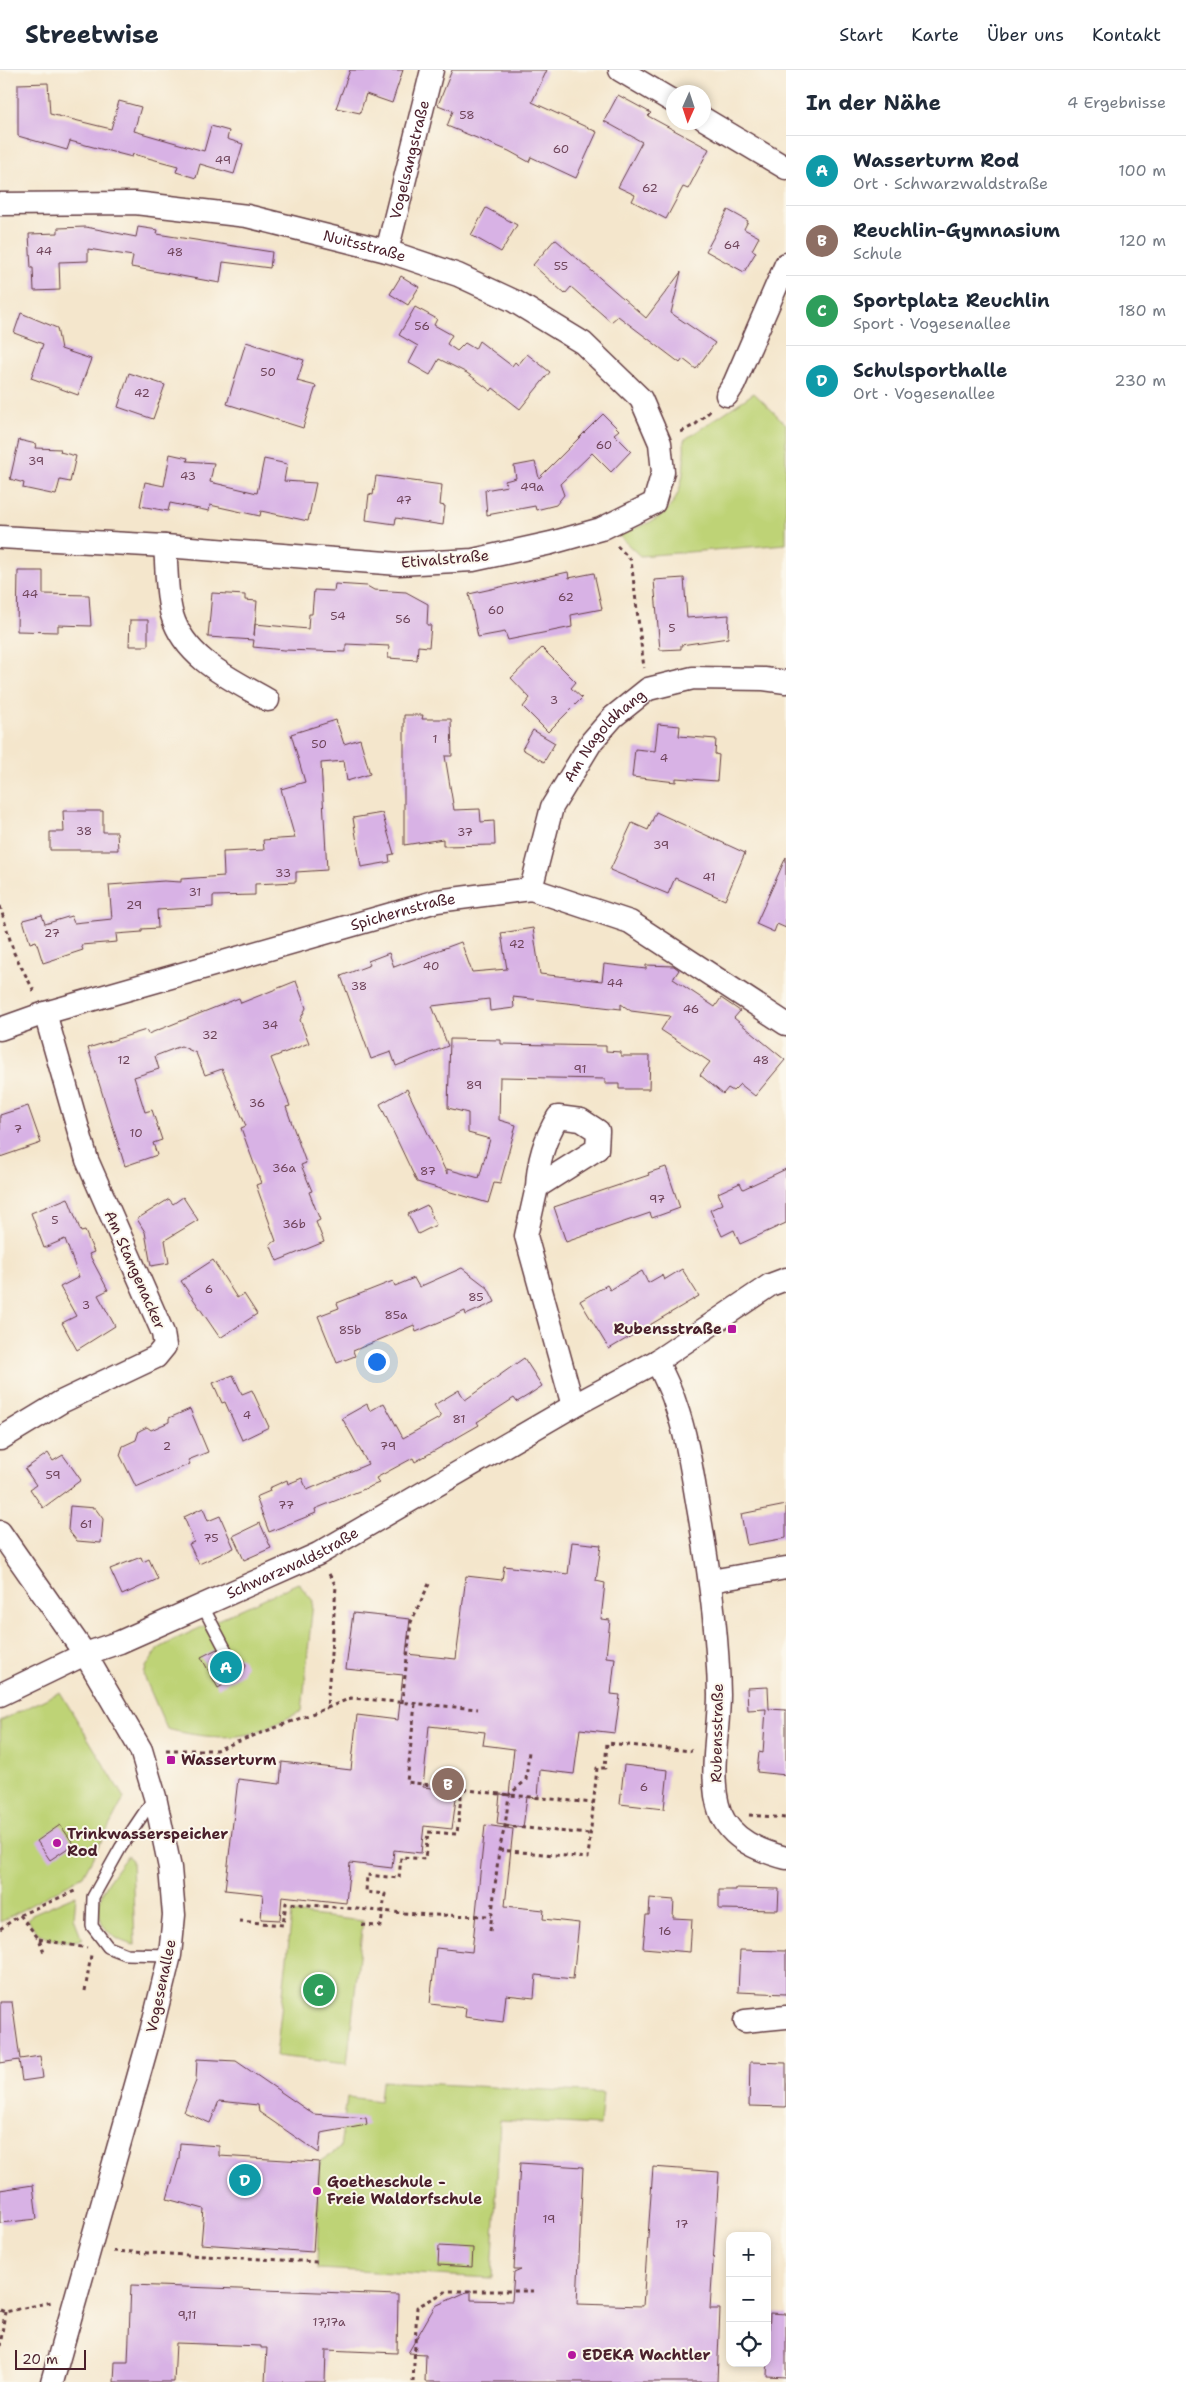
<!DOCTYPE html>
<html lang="de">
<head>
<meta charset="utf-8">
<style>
  :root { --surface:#fff; --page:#f2f2f3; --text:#1f2937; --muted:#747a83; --line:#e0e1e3; --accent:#111827 }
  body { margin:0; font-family:"Shantell Sans",sans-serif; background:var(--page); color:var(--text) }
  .controls { position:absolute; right:15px; bottom:15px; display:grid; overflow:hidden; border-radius:10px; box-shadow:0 2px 8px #0003 }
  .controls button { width:45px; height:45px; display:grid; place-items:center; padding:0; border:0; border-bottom:1px solid var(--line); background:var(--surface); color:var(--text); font:25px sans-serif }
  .compass { position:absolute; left:666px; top:15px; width:45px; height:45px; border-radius:50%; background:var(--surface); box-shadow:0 2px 8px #0003; rotate:183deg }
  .scale { position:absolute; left:15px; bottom:12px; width:71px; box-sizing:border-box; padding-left:5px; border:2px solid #4a1f2b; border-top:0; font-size:14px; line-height:18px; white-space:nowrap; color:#4a1f2b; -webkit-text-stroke:4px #fbf7ec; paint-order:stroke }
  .you { position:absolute; left:376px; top:1291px; width:18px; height:18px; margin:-12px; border:4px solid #fff; border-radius:50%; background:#1a73e8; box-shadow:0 0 0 8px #1a73e833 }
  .badge { display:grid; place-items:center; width:32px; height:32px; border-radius:50%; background:var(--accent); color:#fff; font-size:16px; font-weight:700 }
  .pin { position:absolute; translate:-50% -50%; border:2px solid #fff; box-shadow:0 1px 5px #0006 }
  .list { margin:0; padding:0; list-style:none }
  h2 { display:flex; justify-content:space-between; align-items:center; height:65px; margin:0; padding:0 20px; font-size:21px }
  h2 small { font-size:16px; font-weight:400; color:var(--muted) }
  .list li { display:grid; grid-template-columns:32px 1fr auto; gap:15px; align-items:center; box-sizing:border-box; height:70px; padding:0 20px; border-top:1px solid var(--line) }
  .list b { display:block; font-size:19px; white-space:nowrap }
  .list p { margin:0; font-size:16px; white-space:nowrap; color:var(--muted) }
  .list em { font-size:16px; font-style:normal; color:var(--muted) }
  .icon { flex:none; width:28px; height:28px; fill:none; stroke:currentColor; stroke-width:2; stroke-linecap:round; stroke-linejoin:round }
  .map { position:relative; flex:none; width:786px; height:2312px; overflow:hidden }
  header { display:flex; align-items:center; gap:30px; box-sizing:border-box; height:70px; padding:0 25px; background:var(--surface); border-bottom:1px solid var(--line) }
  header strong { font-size:24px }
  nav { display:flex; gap:28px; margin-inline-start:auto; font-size:18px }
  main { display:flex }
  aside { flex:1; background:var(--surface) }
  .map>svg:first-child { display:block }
</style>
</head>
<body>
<header>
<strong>Streetwise</strong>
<nav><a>Start</a><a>Karte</a><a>Über uns</a><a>Kontakt</a></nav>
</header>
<main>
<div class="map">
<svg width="786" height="2312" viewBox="0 0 786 2312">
  <rect width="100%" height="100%" fill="#fbf7ec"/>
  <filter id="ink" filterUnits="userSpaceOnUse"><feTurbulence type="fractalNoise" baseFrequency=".02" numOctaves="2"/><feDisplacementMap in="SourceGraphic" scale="10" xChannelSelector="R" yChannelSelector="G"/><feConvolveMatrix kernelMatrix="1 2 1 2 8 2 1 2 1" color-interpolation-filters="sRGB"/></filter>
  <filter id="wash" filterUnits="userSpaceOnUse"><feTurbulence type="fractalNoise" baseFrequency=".0096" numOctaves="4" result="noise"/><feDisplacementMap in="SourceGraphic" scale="20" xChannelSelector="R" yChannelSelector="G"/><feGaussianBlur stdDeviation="1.12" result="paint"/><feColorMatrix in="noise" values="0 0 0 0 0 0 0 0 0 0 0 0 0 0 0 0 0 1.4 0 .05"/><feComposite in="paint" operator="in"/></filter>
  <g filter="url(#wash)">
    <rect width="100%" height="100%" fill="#f4e6cc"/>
    <path fill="#bed376" stroke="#847950" d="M754,323L786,354V474L640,486L618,465C631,459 646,455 658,448C684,430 685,399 684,370Z
      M298,1513L313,1531L302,1641C287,1648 271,1657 256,1662C228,1671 195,1666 167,1659L144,1606L146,1597L158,1579L178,1568Z
      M60,1622L124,1728L83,1806L0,1852V1651Z
      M127,1786L132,1790L135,1875C111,1871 92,1851 101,1826C107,1811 118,1798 127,1786Z
      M76,1825L74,1848L82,1869C73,1874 46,1870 38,1863C34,1859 31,1854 28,1850L32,1844Z
      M292,1843L363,1851L347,1994L276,1986Z
      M382,2011L603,2023L600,2055L500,2050L492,2208L317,2199L319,2092L340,2078L347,2027L380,2031Z"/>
    <g id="blocks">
      <path fill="#d8b2e5" d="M350,0H403L392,33L366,24L360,43L336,38Z
        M452,0H547L532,32L597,62L576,108L531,87L529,92L509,81L447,56L453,41L438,35Z
        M48,13L50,44L111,59L119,31L141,37L134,61L204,81L211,56L229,61L227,69L243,74L234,104L200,94L196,108L176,102L178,96L133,84L132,87L70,71L67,80L18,66V14Z
        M618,25L651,43L648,46L709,79L688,119L683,117L666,149L632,131L635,125L618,117L642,72L604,51Z
        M486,138L517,155L501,182L471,165Z
        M728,140L748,151L744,159L759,167L752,180L756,182L744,202L706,181Z
        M86,157L136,167L138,157L158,160L157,164L272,182L270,198L223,192L220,213L131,197L133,186L88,179V191L59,192L60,220L34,221L33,198H31L29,164L58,163V158Z
        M555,169L646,248L681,202L671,243L715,273L696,299L683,289L680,293L618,246L611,252L571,217L565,224L533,195Z
        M401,206L419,217L408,235L390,224Z
        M415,237L437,249L434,255L452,265L447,274L457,281L465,273L475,279L479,271L512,296L515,292L518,295L527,284L550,302L520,339L493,318L491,321L467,303L439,289L430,305L409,293L418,276L399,265Z
        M21,243L57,258L61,279L91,289L78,325L31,308L43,274L14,263Z
        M246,272L304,290L297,311L316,316L303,358L227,334Z
        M129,303L165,315L153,349L118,337Z
        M603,344L619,360L614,364L631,381L611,402L592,383L560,414L564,425L556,435L536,440L535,436L487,445L485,420L507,416L505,411L516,408L514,396L535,392L539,408Z
        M19,370L36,374L35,378L61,379L60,382L76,386L70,412L60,410L56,425L23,418L24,413L10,409Z
        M170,384L188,388L187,391L214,393L210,412L257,423L264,389L287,394L284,411L316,413L308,451L261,441L260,446L210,435L209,441L170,433L168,441L140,436L145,412L164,416Z
        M376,406L442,415L440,435L445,436L443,455L396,448L395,454L366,450L369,424L373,425Z
        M18,501H43V524L89,525L91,556L58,555V562L17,561Z
        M568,502L569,508L594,503L602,539L571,545L572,557L508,570L505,562L478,567L469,524Z
        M684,508L687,548L729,545L728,568L681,575V579L660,580L654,510Z
        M335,514L367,516L374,520L406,522L428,534L427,555H431L429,577L418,576L417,590L388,588L389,576L346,574V582L284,580L253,577L254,570L208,567L212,523L245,525V530L257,531L254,566L255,554L308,559L309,544H312L314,520L334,521Z
        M130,550H148V576H129Z
        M542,578L576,612L571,618L582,628L548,662L523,637L530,628L511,608Z
        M404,645H423L422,649H451L452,686H445L454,740L480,739L481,752L494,751L495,775L443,776V769L404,775Z
        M336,650L344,674L360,669L370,704L347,711L344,691L321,693L327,800L296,802V812L255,814V825L213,826V837L157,840L158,858L142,859V862L116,864L117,872L81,875L83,880L43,893L36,871L30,873L23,850L42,845L45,854L71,846L74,853L112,849L109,815L164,811L181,812V809L224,806L223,782L264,780L263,770L295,768L281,719L305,712L291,664Z
        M658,654L680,656L679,666L716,669L715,684L719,685L717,711L676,708V712L632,707L635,679L655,681Z
        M533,660L555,673L544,692L522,679Z
        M63,741H103V762H117L118,780H50V762H64Z
        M656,742L745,783L725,830L675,808L668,824L610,800L632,753L648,760Z
        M382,743L394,784L389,785L390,792L361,797L353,748Z
        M786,787V858L777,854L774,862L756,854Z
        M533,858L540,904L602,911L604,894L646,899V895L674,896L679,900L673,909L715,937L721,928L740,941L734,948L785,990L755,1026L740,1014L733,1021L728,1018L723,1024L700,1005L710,992L661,960L670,946L631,941L621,934V939L513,927L514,938L490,941L489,929L432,936L448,976L396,996L391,982L371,989L341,906L370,895L368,891L389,883L394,897L461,872L472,902L507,899L501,863Z
        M296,911L306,938L300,950L309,973L271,988L290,1036L286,1037L306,1093L301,1095L312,1121L309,1122L320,1150L316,1152L324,1172L277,1191L270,1174L276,1171L256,1115L261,1113L241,1058L246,1056L222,999L205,1005L196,983L181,976L155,986L159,999L134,1007L145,1042L152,1040L162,1070L153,1073L157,1085L125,1096L88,978L146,960L148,964L239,928L241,933Z
        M450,969L501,970V974L606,976V981L621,982V986H650L649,1019H619V1014H605V1009L500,1007L499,1050L516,1055L500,1114L494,1113L488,1133L417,1112L380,1034L407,1019L447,1104V1099L479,1108L490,1069L468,1063V1043L448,1038Z
        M28,1036L41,1073L0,1087V1045Z
        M666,1097L680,1138L652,1148L650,1143L566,1172L554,1137L649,1105L648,1103Z
        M786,1099V1153L740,1174L734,1160L722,1166L710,1140L723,1134L718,1123L740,1113L743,1119Z
        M183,1127L198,1150L165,1170L169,1193L151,1196L145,1162L137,1149L169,1129L173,1134Z
        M68,1128L81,1162L85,1161L94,1182L89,1184L108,1220L98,1225L115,1256L77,1280L62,1253L76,1246L60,1217L79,1207L65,1169L44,1178L31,1143Z
        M427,1135L436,1155L418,1164L408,1144Z
        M213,1190L237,1228L244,1224L257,1244L220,1268L181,1211Z
        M462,1198L488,1218L495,1232L466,1245L465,1241L416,1262L414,1255L353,1281L355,1286L337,1293L318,1246L339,1238L337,1233L393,1211L395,1216L414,1208L419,1217Z
        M682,1199L699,1226L609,1279L580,1231L607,1215L610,1220L642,1201L648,1213L662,1205L664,1210Z
        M524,1288L542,1316L527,1326L517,1332L514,1328L477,1352L479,1355L415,1392L413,1388L376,1408L379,1413L315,1439L316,1443L269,1462L256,1427L270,1421L269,1418L287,1410L288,1414L302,1408L307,1420L368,1394L342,1348L367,1334L370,1341L384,1333L403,1368L441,1347L434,1335L459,1320L465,1330Z
        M233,1305L242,1324L252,1320L269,1357L242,1370L225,1332L222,1333L213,1313Z
        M190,1339L208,1382L188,1390L190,1394L136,1417L120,1385L123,1376L136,1370L139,1361L147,1357L151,1360L169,1352V1348Z
        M48,1383L53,1391L63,1385L81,1410L43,1438L30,1419L36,1415L25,1399Z
        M786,1435V1468L747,1475L741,1444Z
        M70,1436L95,1438L103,1449L101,1473L77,1471L68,1460Z
        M203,1438L208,1451L220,1446L234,1478L199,1494L189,1474L194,1472L184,1447Z
        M260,1453L271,1478L244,1490L233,1466Z
        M572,1472L601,1475L596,1511L605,1513L601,1549L610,1550L606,1587L615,1588L611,1624L620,1625L615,1663L580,1659L574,1704L540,1700L538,1728L527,1727L523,1758L497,1754L500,1724L509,1725L514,1679L483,1675L485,1662L429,1656L423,1717L457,1721L452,1759L424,1756L421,1783L394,1780L392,1798L350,1793L346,1833L282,1826L280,1850L261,1849L263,1824L225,1820L238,1709L280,1714L282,1692L351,1700L357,1645L398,1650L403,1605L346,1599L353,1543L410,1549L406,1584L456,1589L466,1506L502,1510L504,1496L568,1504Z
        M141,1487L143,1492L149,1489L158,1509L122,1525L110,1499Z
        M217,1579L225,1593H232L238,1587L243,1589L246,1596L242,1604L218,1618L201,1587Z
        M768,1617L769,1639L786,1640V1705L757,1702L759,1682L763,1683L766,1639L748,1640L747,1618Z
        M624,1695L668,1700L664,1739L620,1734Z
        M60,1755L74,1774L50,1790L37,1771Z
        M485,1755L513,1759L505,1836L544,1840L543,1849L579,1853L573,1909L536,1905L534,1928L506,1925L503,1952L465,1947L466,1938L430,1934L436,1878L472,1882Z
        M736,1818L779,1819L778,1840L719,1839V1820H736Z
        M650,1828L674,1830L673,1848L692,1849L690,1882L643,1878L646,1845H649Z
        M740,1880L786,1881V1924L738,1922Z
        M0,1932H12L20,1989L40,1986L43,2008L22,2011L19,1990L0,1993Z
        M197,1989L236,1991L313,2044L366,2048L367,2055L321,2063L319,2083L259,2042L258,2035L219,2031L210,2053L184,2042L196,2011Z
        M750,1992L786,1993V2037L749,2036Z
        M180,2073L219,2076V2086L319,2092L313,2182L201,2174L204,2139L167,2129L179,2088Z
        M520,2093L583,2097L577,2234L643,2236L653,2097L719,2102L710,2239H720L717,2312H425L426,2284L408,2283L435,2236L471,2220V2230L512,2231L514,2202L521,2199H514Z
        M33,2115L37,2149L0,2153V2120Z
        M439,2176L473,2178L472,2197L438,2195Z
        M131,2215L398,2225L397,2283L326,2280L325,2312H265L267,2278H261V2276L176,2273L174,2312H114L115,2292H128Z
        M770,2243L786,2244V2307L767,2306Z"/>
    </g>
  </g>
  <g filter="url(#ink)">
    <use href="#blocks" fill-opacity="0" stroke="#643d43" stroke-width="1"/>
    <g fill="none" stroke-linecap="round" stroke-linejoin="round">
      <defs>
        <path id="lane" d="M202,1535L229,1586
          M154,1728L121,1777L93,1827L92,1856L108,1877L126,1884L170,1885"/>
        <g id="street">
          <path d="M620,0L674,32"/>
          <path d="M704,49L786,98"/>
          <path id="s1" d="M0,134L135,133L247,146L387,181L458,205L514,231L583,273L641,329L660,373L663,402L654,433L601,459L551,473L473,490L399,494L165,476L0,467"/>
          <path id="s2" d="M387,181L432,0"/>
          <path d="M727,325L734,314L786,194"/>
          <path d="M165,476C167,498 166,524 172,545C185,589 231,609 268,630"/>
          <path id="s3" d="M531,819L552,737L592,671L613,647L648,619L693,608L764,609L786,612"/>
          <path id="s4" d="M0,959L45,943L437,831L531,819L630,852L786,954"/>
          <path d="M537,1117C538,1091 544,1070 558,1047L581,1050L598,1061L597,1079L537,1117L526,1166L573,1336"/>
          <path d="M657,1291C663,1305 671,1319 675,1333C687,1366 692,1402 698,1437C709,1499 718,1562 719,1625C719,1661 708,1708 720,1742C731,1770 760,1781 786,1788"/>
          <path d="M0,1369L61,1332L156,1287L165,1276L163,1263L87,1090L45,943"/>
          <path d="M0,1462L85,1584L141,1680L155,1727L170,1798L174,1845L170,1885L151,1962L52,2312"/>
          <path d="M711,1511L786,1498"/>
          <path id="s5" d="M0,1625L85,1584L120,1572L318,1484L573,1336L657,1291L770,1215L786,1209"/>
          <path d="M745,1951L786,1947"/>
        </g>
      </defs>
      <use href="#lane" stroke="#643d43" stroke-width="14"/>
      <use href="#street" stroke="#643d43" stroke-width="25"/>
      <path stroke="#643d43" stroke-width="3" stroke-dasharray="4 4" stroke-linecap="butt" d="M681,362L696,354L710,341
        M617,476L631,490L644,598
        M0,836L14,883L35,923
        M329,1504L336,1516L327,1638L351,1628L478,1639
        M402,1633L411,1552L429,1514
        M415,1634L407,1712L500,1724L593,1733
        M166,1680H216L327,1638
        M749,1745L786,1748
        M505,1756L589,1764
        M499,1780L588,1788L597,1698H605L607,1673L692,1681
        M20,1845L39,1869L45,1885
        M239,1851L283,1855L286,1833L428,1845L492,1846
        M362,1855L381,1856L385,1824L366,1822L367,1805L399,1808L401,1787L425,1789L428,1762L457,1764L462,1718
        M0,1859L20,1845L77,1820
        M490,1861L499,1780L505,1756L509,1725L526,1710L529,1681
        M39,1869L87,1878
        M85,1921L91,1885
        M113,2181L317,2192
        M0,2240L5,2242L52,2232
        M0,2277L5,2242
        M413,2312L417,2237L447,2221H536"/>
      <use href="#lane" stroke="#fff" stroke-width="11"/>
      <use href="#street" stroke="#fff" stroke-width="22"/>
    </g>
  </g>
  <g fill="#b5179e" stroke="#fbf7ec" stroke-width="2">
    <rect x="727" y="1254" width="10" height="10" rx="2.5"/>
    <rect x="166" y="1685" width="10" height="10" rx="2.5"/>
    <circle cx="57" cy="1773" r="5"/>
    <circle cx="317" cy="2121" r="5"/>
    <circle cx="572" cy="2285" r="5"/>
  </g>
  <g text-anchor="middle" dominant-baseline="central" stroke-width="4" stroke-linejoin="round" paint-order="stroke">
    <g font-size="12" fill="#6e445a">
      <text x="467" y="45">58</text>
      <text x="561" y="79">60</text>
      <text x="223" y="90">49</text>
      <text x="650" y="118">62</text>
      <text x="732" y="175">64</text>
      <text x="44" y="181">44</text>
      <text x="175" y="182">48</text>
      <text x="561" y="196">55</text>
      <text x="422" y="256">56</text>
      <text x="268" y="302">50</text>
      <text x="142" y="323">42</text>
      <text x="604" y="375">60</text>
      <text x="36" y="391">39</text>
      <text x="188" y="406">43</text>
      <text x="532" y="417">49a</text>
      <text x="404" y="430">47</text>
      <text x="30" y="524">44</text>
      <text x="566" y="527">62</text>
      <text x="496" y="540">60</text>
      <text x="338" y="546">54</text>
      <text x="403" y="549">56</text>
      <text x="672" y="558">5</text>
      <text x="554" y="630">3</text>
      <text x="435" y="669">1</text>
      <text x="319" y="674">50</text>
      <text x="664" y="688">4</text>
      <text x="84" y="761">38</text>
      <text x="465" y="762">37</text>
      <text x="661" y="775">39</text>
      <text x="283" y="803">33</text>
      <text x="709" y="807">41</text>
      <text x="195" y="822">31</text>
      <text x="134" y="835">29</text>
      <text x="52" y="863">27</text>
      <text x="517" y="874">42</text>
      <text x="431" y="896">40</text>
      <text x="615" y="913">44</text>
      <text x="359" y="916">38</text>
      <text x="691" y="939">46</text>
      <text x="270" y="955">34</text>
      <text x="210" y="965">32</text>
      <text x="124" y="990">12</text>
      <text x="761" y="990">48</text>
      <text x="580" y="999">91</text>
      <text x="474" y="1015">89</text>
      <text x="257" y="1033">36</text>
      <text x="18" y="1059">7</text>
      <text x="136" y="1063">10</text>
      <text x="284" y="1098">36a</text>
      <text x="428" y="1101">87</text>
      <text x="657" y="1129">97</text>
      <text x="55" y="1150">5</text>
      <text x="294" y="1154">36b</text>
      <text x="209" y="1219">6</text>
      <text x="476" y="1227">85</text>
      <text x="86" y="1235">3</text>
      <text x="396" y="1245">85a</text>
      <text x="350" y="1260">85b</text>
      <text x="247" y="1345">4</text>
      <text x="459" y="1349">81</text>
      <text x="167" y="1376">2</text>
      <text x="388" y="1376">79</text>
      <text x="53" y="1405">59</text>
      <text x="286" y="1435">77</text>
      <text x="86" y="1454">61</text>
      <text x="211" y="1468">75</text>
      <text x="644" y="1717">6</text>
      <text x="665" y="1861">16</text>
      <text x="549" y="2149">19</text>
      <text x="682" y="2154">17</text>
      <text x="187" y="2245">9,11</text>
      <text x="329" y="2252">17,17a</text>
    </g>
    <g font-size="15" fill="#4a1f2b" stroke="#fbf7ec">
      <text stroke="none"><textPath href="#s2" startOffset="94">Vogelsangstraße</textPath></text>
      <text stroke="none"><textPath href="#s1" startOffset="369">Nuitsstraße</textPath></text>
      <text transform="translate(445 489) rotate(-5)">Etivalstraße</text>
      <text stroke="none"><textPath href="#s3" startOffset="174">Am Nagoldhang</textPath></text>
      <text stroke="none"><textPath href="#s4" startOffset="420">Spichernstraße</textPath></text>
      <text transform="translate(135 1200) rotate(66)">Am Stangenacker</text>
      <text stroke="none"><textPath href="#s5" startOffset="321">Schwarzwaldstraße</textPath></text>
      <text transform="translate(717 1663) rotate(-89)">Rubensstraße</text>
      <text transform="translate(161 1916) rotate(-78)">Vogesenallee</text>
    </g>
    <g font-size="15" font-weight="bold" fill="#4a1f2b" stroke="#fbf7ec" text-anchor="start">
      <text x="722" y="1259" text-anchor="end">Rubensstraße</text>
      <text x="181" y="1690">Wasserturm</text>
      <text x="67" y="1764">Trinkwasserspeicher<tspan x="67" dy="17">Rod</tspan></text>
      <text x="327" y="2112">Goetheschule -<tspan x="327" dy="17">Freie Waldorfschule</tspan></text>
      <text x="582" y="2285">EDEKA Wachtler</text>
    </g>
  </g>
</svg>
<div class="controls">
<button>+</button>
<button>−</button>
<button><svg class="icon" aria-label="locate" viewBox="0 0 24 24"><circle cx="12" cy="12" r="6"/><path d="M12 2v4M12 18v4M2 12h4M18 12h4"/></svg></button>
</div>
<svg class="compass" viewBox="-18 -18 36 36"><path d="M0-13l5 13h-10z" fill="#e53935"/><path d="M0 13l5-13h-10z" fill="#747a83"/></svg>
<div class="scale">20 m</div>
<div class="you"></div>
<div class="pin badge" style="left:226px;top:1597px;background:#0f9aa8">A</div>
<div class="pin badge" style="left:448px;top:1714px;background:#8d6e63">B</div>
<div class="pin badge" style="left:319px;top:1920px;background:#2e9e5b">C</div>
<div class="pin badge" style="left:245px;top:2110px;background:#0f9aa8">D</div>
</div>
<aside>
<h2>In der Nähe<small>4 Ergebnisse</small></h2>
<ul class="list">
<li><span class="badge" style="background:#0f9aa8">A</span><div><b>Wasserturm Rod</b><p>Ort · Schwarzwaldstraße</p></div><em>100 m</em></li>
<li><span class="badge" style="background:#8d6e63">B</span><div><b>Reuchlin-Gymnasium</b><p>Schule</p></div><em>120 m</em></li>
<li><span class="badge" style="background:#2e9e5b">C</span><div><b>Sportplatz Reuchlin</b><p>Sport · Vogesenallee</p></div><em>180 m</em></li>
<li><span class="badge" style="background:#0f9aa8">D</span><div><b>Schulsporthalle</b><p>Ort · Vogesenallee</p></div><em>230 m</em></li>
</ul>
</aside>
</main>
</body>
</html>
